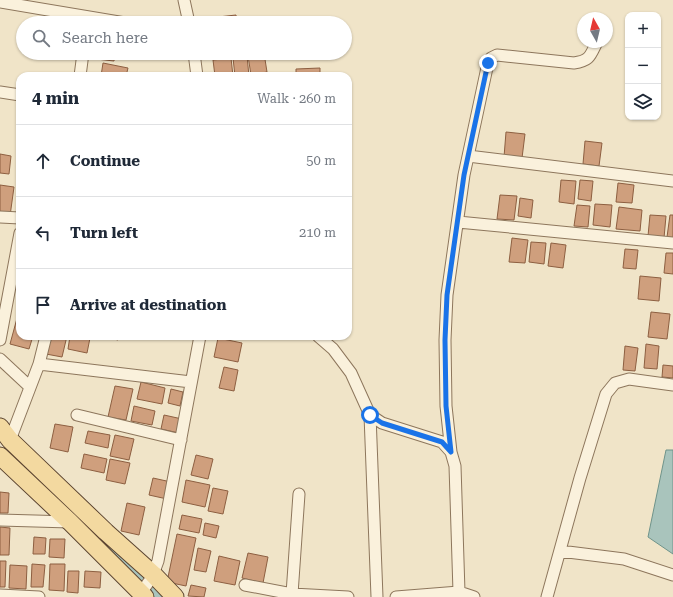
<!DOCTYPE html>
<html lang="en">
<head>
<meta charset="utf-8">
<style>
  :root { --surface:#fff; --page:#f2f2f3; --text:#1f2937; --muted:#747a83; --line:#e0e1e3 }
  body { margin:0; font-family:"Roboto Serif",serif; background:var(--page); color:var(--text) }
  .controls { position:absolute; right:12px; top:12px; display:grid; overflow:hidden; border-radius:8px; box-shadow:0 1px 3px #0004 }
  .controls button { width:36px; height:36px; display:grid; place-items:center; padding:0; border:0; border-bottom:1px solid var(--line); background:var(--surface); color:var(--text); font:20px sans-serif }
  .compass { position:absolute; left:577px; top:12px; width:36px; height:36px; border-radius:50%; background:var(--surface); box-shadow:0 1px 3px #0004; rotate:352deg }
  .stop { position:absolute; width:12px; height:12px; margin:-9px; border:3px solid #1a73e8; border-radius:50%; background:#fff }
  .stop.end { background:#1a73e8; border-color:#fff; box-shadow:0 1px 4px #0008 }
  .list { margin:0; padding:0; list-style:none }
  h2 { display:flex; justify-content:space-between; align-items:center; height:52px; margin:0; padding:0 16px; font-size:17px }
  h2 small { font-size:13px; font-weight:400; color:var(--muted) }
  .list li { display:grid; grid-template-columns:26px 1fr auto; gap:12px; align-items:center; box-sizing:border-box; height:72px; padding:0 16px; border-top:1px solid var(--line) }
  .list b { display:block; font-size:15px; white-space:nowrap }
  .list em { font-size:13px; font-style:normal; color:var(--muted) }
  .icon { flex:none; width:22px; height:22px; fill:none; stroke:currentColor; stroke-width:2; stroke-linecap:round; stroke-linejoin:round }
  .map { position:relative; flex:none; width:673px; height:597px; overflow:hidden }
  .search { position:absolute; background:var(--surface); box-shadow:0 1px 3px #0004; left:16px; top:16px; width:336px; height:44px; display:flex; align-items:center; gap:10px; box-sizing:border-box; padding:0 14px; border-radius:22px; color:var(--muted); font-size:15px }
  .panel { position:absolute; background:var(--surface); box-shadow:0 1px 3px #0004; left:16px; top:72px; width:336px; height:268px; border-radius:12px }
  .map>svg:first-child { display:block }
</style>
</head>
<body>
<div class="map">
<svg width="673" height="597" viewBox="0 0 673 597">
  <rect width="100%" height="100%" fill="#f0e4c8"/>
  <path fill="#a9c4bc" stroke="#6f938a" d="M666,450H673V554L648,537Z"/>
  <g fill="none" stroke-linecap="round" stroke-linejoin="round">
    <path stroke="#a9c4bc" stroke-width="13" d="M91,529L162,597"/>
  </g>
  <path fill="#cf9f7d" stroke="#8d5f41" d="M236,15L237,23H219L218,17Z
    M97,53H115L114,61L96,59Z
    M264,53L267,72L251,75L248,56Z
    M247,56L249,76H235L233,58Z
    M231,58L233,76H215L213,60Z
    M103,63L128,68L126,76H101Z
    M320,68V76H296V69Z
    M506,132L525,134L522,158L504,157Z
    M585,141L602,143L599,166L583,164Z
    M0,154L11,156L9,174L0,173Z
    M561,180L576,181L574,204L559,202Z
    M580,180L593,181L591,201L578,199Z
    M618,183L634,185L632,203L616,202Z
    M0,185L14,187L10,216L0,214Z
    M500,195L517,196L514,220L497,219Z
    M520,198L533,200L531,218L518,216Z
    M595,204L612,205L610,227L593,225Z
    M577,205L590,206L588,227L574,226Z
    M619,207L642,210L640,231L616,229Z
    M650,215L666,216L664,238L648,236Z
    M670,215H673V238L667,237Z
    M512,238L528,240L525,263L509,262Z
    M531,242L546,243L544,264L529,262Z
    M551,243L566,245L563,268L548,266Z
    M625,249L638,250L636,269L623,268Z
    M666,253H673V274L664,273Z
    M640,276L661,278L659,301L638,299Z
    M19,311L20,336H33L29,349L10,344Z
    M651,312L670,314L667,339L648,337Z
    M50,336H67L62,357L46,354Z
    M70,336L90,338L87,353L68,349Z
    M102,336H119L118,340Z
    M218,338L242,343L238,362L214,357Z
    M646,344L659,346L657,369L644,368Z
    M625,346L638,348L635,371L623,370Z
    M663,365L673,366V378L662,377Z
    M224,367L238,370L234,391L219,388Z
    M141,382L165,388L162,404L137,399Z
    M115,386L133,389L126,420L108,417Z
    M171,389L183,392L180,406L168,403Z
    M134,406L155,411L152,425L131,421Z
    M164,415L182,419L179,433L161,429Z
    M55,424L73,427L68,452L50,448Z
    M88,431L110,435L108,448L85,443Z
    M115,435L134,439L129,460L110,456Z
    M84,454L107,459L104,473L81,468Z
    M196,455L213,459L208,479L191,475Z
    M110,459L130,463L125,484L106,480Z
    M153,478L171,482L167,499L149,495Z
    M186,480L210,485L205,507L182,502Z
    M213,488L228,491L223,514L208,511Z
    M0,492L9,493L8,513H0Z
    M127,503L145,507L139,535L121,531Z
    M182,515L202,519L199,533L179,529Z
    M205,523L219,526L216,538L203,535Z
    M0,527L10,528L9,555H0Z
    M177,534L196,538L186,586L167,582Z
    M34,537L46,538L45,554H33Z
    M50,539H65L64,558L49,557Z
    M198,548L211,551L206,572L194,570Z
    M248,553L268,557L263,583L242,578Z
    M219,556L240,561L235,585L214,581Z
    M0,561H6L5,587H0Z
    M32,564L45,565L43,587H31Z
    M50,564H65L64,591L49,590Z
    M10,565L27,566L26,589L9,588Z
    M68,571H79L78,593L67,592Z
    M85,571L101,572L100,588L84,587Z
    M191,585L206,588L204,597L188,596Z"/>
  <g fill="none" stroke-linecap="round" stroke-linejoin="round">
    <defs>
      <path id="minor" d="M184,0L189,23
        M0,2L125,23
        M194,53L197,76
        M80,76L83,53
        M0,92L20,95
        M468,156L673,181
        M0,217L20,218
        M458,222L673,243
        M318,336L333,349L351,373L370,415L382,423L442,442L451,452L455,466L459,592L474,597
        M0,340L20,233
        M0,359L30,387
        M39,364L191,382
        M77,415L181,440
        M370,415L377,597
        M10,440L39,364L46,336
        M451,452L446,406L445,340L447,295L464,175L488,63L491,58L497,55L574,63C590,61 590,56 597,42
        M0,520L70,522
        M560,551L624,559L673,575
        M245,585L292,594L348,597
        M141,593L152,577L158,561L200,336
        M292,594L299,494
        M0,595L39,597
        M396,597L459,592
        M547,597L580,478L606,394L615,383L629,379L673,385"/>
      <path id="primary" d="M0,427L10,440L106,532L153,574L175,597
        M0,456L70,522L145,597"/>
    </defs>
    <use href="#minor" stroke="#8d765c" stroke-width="13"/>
    <use href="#primary" stroke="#5b4430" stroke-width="19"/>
    <use href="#minor" stroke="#faf1dc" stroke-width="11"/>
    <use href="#primary" stroke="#f3d9a0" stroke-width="17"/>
  </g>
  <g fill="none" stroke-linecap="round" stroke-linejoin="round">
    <path stroke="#1a73e8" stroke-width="5" d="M370,415L382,423L442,442L451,452L446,406L445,340L447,295L464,175L488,63"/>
  </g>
</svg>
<div class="controls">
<button>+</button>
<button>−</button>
<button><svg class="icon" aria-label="layers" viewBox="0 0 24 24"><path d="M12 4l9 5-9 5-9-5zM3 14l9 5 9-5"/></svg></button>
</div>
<svg class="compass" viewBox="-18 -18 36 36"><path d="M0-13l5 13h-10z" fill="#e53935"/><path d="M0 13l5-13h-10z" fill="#747a83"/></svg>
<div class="stop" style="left:370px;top:415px"></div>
<div class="stop end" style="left:488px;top:63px"></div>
<div class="search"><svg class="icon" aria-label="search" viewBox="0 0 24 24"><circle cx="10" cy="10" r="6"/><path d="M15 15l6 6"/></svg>Search here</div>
<section class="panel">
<h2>4 min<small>Walk · 260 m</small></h2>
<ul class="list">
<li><svg class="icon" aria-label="ahead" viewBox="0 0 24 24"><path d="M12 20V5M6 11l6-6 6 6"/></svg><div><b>Continue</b></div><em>50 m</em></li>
<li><svg class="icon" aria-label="left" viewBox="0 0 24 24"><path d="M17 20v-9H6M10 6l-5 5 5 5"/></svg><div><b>Turn left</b></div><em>210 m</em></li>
<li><svg class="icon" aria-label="arrive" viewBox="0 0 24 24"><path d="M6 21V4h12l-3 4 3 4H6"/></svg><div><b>Arrive at destination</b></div></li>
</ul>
</section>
</div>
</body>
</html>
